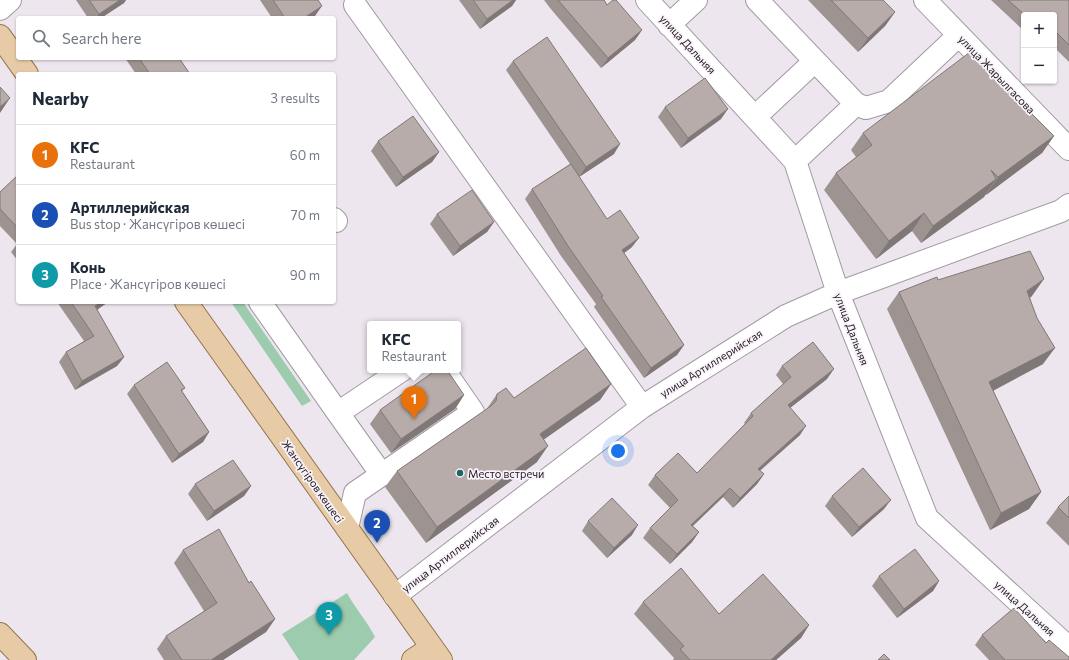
<!DOCTYPE html>
<html lang="en">
<head>
<meta charset="utf-8">
<style>
  :root { --surface:#fff; --page:#f6f6f7; --text:#1f2937; --muted:#747a83; --line:#e0e1e3; --accent:#ea580c }
  body { margin:0; font-family:Commissioner,sans-serif; background:var(--page); color:var(--text) }
  .controls { position:absolute; right:12px; top:12px; display:grid; overflow:hidden; border-radius:4px; box-shadow:0 1px 3px #0004 }
  .controls button { width:36px; height:36px; display:grid; place-items:center; padding:0; border:0; border-bottom:1px solid var(--line); background:var(--surface); color:var(--text); font:20px sans-serif }
  .you { position:absolute; left:618px; top:451px; width:14px; height:14px; margin:-10px; border:3px solid #fff; border-radius:50%; background:#1a73e8; box-shadow:0 0 0 6px #1a73e833 }
  .badge { display:grid; place-items:center; width:26px; height:26px; border-radius:50%; background:var(--accent); color:#fff; font-size:13px; font-weight:700 }
  .pin { position:absolute; translate:-50% -33px; filter:drop-shadow(0 1px 2px #0008) }
  .pin::after { content:''; position:absolute; top:21px; width:14px; height:12px; background:inherit; clip-path:polygon(0 0,100% 0,50% 100%) }
  .popup { position:absolute; left:367px; top:321px; width:94px; height:52px; box-sizing:border-box; display:grid; place-content:center; border-radius:4px; background:var(--surface); filter:drop-shadow(0 1px 3px #0005); font-size:13px; white-space:nowrap; color:var(--muted) }
  .popup b { font-size:15px; color:var(--text) }
  .popup::after { content:''; position:absolute; left:50%; top:100%; margin-left:-8px; border:8px solid transparent; border-top-color:var(--surface) }
  .list { margin:0; padding:0; list-style:none }
  h2 { display:flex; justify-content:space-between; align-items:center; height:52px; margin:0; padding:0 16px; font-size:17px }
  h2 small { font-size:13px; font-weight:400; color:var(--muted) }
  .list li { display:grid; grid-template-columns:26px 1fr auto; gap:12px; align-items:center; box-sizing:border-box; height:60px; padding:0 16px; border-top:1px solid var(--line) }
  .list b { display:block; font-size:15px; white-space:nowrap }
  .list p { margin:0; font-size:13px; white-space:nowrap; color:var(--muted) }
  .list em { font-size:13px; font-style:normal; color:var(--muted) }
  .icon { flex:none; width:22px; height:22px; fill:none; stroke:currentColor; stroke-width:2; stroke-linecap:round; stroke-linejoin:round }
  .map { position:relative; flex:none; width:1069px; height:660px; overflow:hidden }
  .search { position:absolute; background:var(--surface); box-shadow:0 1px 3px #0004; left:16px; top:16px; width:320px; height:44px; display:flex; align-items:center; gap:10px; box-sizing:border-box; padding:0 14px; border-radius:4px; color:var(--muted); font-size:15px }
  .panel { position:absolute; background:var(--surface); box-shadow:0 1px 3px #0004; left:16px; top:72px; width:320px; height:232px; border-radius:4px }
  .map>svg:first-child { display:block }
</style>
</head>
<body>
<div class="map">
<svg width="1069" height="660" viewBox="0 0 1069 660">
  <rect width="100%" height="100%" fill="#eee6ee"/>
  <path fill="#9cccad" d="M231,302H243L311,401L302,406Z
    M347,593C355,608 367,621 375,637L354,660H299L282,634Z"/>
  <g fill="none" stroke-linecap="round" stroke-linejoin="round">
    <defs>
      <path id="minor" d="M647,0L795,161L838,293L927,518L1069,648
        M757,0L856,104L866,108L889,101L959,35
        M925,0L1069,149
        M355,5L642,407
        M0,9L10,0
        M669,25L696,0
        M755,117L815,61
        M795,161L856,104
        M334,219L336,221
        M260,302L338,413
        M382,475L338,413L402,370
        M347,528L355,493L473,412L444,370
        M395,596L642,407L786,316L838,293L1061,211L1069,205"/>
      <path id="major" d="M0,36L27,74
        M186,302L441,660
        M0,634L25,660
        M413,660L431,648"/>
    </defs>
    <use href="#minor" stroke="#a19aa2" stroke-width="24"/>
    <use href="#major" stroke="#94764f" stroke-width="24"/>
    <use href="#minor" stroke="#fff" stroke-width="22"/>
    <use href="#major" stroke="#e6cba6" stroke-width="22"/>
  </g>
  <path fill="#9d9492" d="M76,0H126L124,3L101,18H88Z
    M260,0H318L315,16L312,18H272Z
    M459,0H516L512,6L480,29Z
    M544,0H604L607,5L642,30L635,40L601,68L550,8Z
    M808,0H883L895,12L885,26L858,52Z
    M991,0H1069V62L1054,47V15H1024V31Z
    M125,58H179L190,74H136Z
    M513,61L614,154L579,177L607,219L632,247L624,253L684,345L677,355L644,378L594,307L596,304L561,256L525,199L532,189L570,164L506,70Z
    M665,107L721,119L681,148L658,117Z
    M863,133L1054,136L1042,153L986,195L985,194L984,197L921,243L912,231L876,259L824,190L836,173L856,157L851,150Z
    M378,141L439,152L432,162L396,187L371,151Z
    M18,175V261L11,252L17,244L0,226V192Z
    M437,214L494,222L487,232L453,256L430,224Z
    M938,280L1032,296L1030,298L1043,364L993,391L1041,492L1029,509L990,530L887,309L899,292Z
    M57,302H108L97,310L124,357L117,366L75,390L59,362L66,352L84,341Z
    M782,366L827,379L790,408L800,435L760,471L764,474L757,484L733,508L723,497L693,526L699,532L692,542L670,564L643,538L650,528L670,508L648,485L655,475L697,473L745,424L744,423L751,413L783,384L776,375Z
    M611,384L600,400L544,439L537,462L426,543L385,487L397,471L486,410L497,394L514,398Z
    M134,385L185,388L182,391L209,432L203,442L172,463L127,394Z
    M464,395L455,409L391,453L370,424L380,410Z
    M195,484L251,486L244,496L207,521L188,494Z
    M832,496L884,509L852,537L825,506Z
    M1069,496V546L1046,523L1058,507Z
    M588,521L632,535L607,558L582,531Z
    M183,550L249,583L275,619L266,632L223,660H164L157,649L166,636L204,611L174,563Z
    M879,576L939,581L933,591L897,618L872,586Z
    M643,602L719,614L809,625L801,638L776,660H673L674,658L634,614Z
    M982,635L1046,643L1069,660H989L975,645Z"/>
  <path fill="#807877" d="M120,0H126L124,3L101,18H96L99,14Z
    M513,0H516L512,6L480,29L487,19Z
    M322,6L315,16L312,18H304Z
    M895,12L885,26L858,52L868,38Z
    M642,30L635,40L601,68L608,58Z
    M10,98L0,113V107Z
    M728,109L721,119L681,148L688,138Z
    M1054,136L1042,153L986,195L998,177Z
    M620,144L614,154L579,177L586,167Z
    M439,152L432,162L396,187L403,177Z
    M996,179L984,197L921,243L933,226Z
    M924,213L912,231L876,259L889,241Z
    M494,222L487,232L453,256L460,246Z
    M639,238L632,247L615,260L622,250Z
    M1044,279L1032,296L1015,307L1027,291Z
    M102,302H108L88,316L95,306Z
    M684,345L677,355L644,378L651,368Z
    M1055,348L1043,364L977,399L989,382Z
    M124,357L117,366L75,390L82,381Z
    M834,369L827,379L781,415L788,405Z
    M611,384L600,400L529,450L540,434Z
    M464,395L455,409L391,453L401,439Z
    M806,426L800,435L751,478L758,469Z
    M209,432L203,442L172,463L179,454Z
    M548,446L537,462L426,543L437,527Z
    M764,474L757,484L733,508L740,498Z
    M251,486L244,496L207,521L214,511Z
    M730,488L723,497L684,534L691,525Z
    M1041,492L1029,509L990,530L1001,513Z
    M891,500L884,509L852,537L859,527Z
    M638,525L632,535L607,558L614,548Z
    M699,532L692,542L670,564L677,554Z
    M939,581L933,591L897,618L904,609Z
    M275,619L266,632L223,660H211Z
    M809,625L801,638L776,660H771Z"/>
  <path fill="#b7acaa" stroke="#807877" d="M89,0H120L99,14Z
    M273,0H318L322,6L304,18H285Z
    M473,0H513L487,19Z
    M558,0H604L607,5L613,0H616L642,30L608,58Z
    M831,0H883L895,12L868,38Z
    M1008,0H1069V45L1054,30V15H1025Z
    M547,37L620,144L586,167L513,61Z
    M970,52L1054,136L998,177L991,170L996,179L933,226L924,213L889,241L836,173L872,145L863,133Z
    M139,58H179L190,74H150Z
    M705,78L728,109L688,138L665,107Z
    M0,87L10,98L0,107Z
    M413,116L439,152L403,177L378,141Z
    M571,164L607,219L620,210L639,238L622,250L684,345L651,368L601,297L603,296L568,246L532,189Z
    M18,175V228L0,209V192Z
    M472,190L494,222L460,246L437,214Z
    M1030,251L1044,279L1027,291L1037,318L1055,348L989,382L1041,492L1001,513L899,292L937,277L938,280Z
    M71,302H102L95,306L124,357L82,381L66,352L94,336Z
    M813,342L834,369L788,405L806,426L758,469L764,474L740,498L730,488L691,525L699,532L677,554L650,528L678,500L655,475L678,453L697,473L753,416L751,413L791,377L782,366Z
    M586,348L611,384L540,434L548,446L437,527L397,471L491,406L496,401L497,394L506,388L514,398Z
    M167,362L185,388L181,390L209,432L179,454L134,385Z
    M436,370H447L464,395L401,439L380,410Z
    M233,460L251,486L214,511L195,484Z
    M863,468L891,500L859,527L832,496Z
    M1069,496V518L1058,507Z
    M612,498L638,525L614,548L588,521Z
    M219,529L249,583L251,581L275,619L211,660H182L166,636L217,603L183,550Z
    M915,549L939,581L904,609L879,576Z
    M681,568L719,614L763,574L809,625L771,660H690L680,649L684,646L643,602Z
    M1014,608L1046,643L1049,640L1069,657V660H1005L982,635Z
    M884,654L890,660H878Z"/>
  <circle fill="#1a6764" stroke="#fbf3fb" stroke-width="1.5" cx="460" cy="473" r="4"/>
  <g text-anchor="middle" dominant-baseline="central" stroke-width="3.5" stroke-linejoin="round" paint-order="stroke">
    <g font-size="11" fill="#1c1a1d" stroke="#fbf3fb">
      <text transform="translate(688 44) rotate(47)">улица Дальняя</text>
      <text transform="translate(997 74) rotate(46)">улица Жарылгасова</text>
      <text transform="translate(852 329) rotate(69)">улица Дальняя</text>
      <text transform="translate(711 363) rotate(-32)">улица Артиллерийская</text>
      <text transform="translate(313 481) rotate(55)">Жансүгіров көшесі</text>
      <text transform="translate(450 554) rotate(-37)">улица Артиллерийская</text>
      <text transform="translate(1025 608) rotate(42)">улица Дальняя</text>
    </g>
    <g font-size="11" fill="#1c1a1d" stroke="#fbf3fb" text-anchor="start">
      <text x="468" y="473">Место встречи</text>
    </g>
  </g>
</svg>
<div class="controls">
<button>+</button>
<button>−</button>
</div>
<div class="you"></div>
<div class="pin badge" style="left:414px;top:419px;background:#e8710a">1</div>
<div class="popup"><b>KFC</b>Restaurant</div>
<div class="pin badge" style="left:377px;top:543px;background:#1a4fb4">2</div>
<div class="pin badge" style="left:329px;top:635px;background:#0f9aa8">3</div>
<div class="search"><svg class="icon" aria-label="search" viewBox="0 0 24 24"><circle cx="10" cy="10" r="6"/><path d="M15 15l6 6"/></svg>Search here</div>
<section class="panel">
<h2>Nearby<small>3 results</small></h2>
<ul class="list">
<li><span class="badge" style="background:#e8710a">1</span><div><b>KFC</b><p>Restaurant</p></div><em>60 m</em></li>
<li><span class="badge" style="background:#1a4fb4">2</span><div><b>Артиллерийская</b><p>Bus stop · Жансүгіров көшесі</p></div><em>70 m</em></li>
<li><span class="badge" style="background:#0f9aa8">3</span><div><b>Конь</b><p>Place · Жансүгіров көшесі</p></div><em>90 m</em></li>
</ul>
</section>
</div>
</body>
</html>
